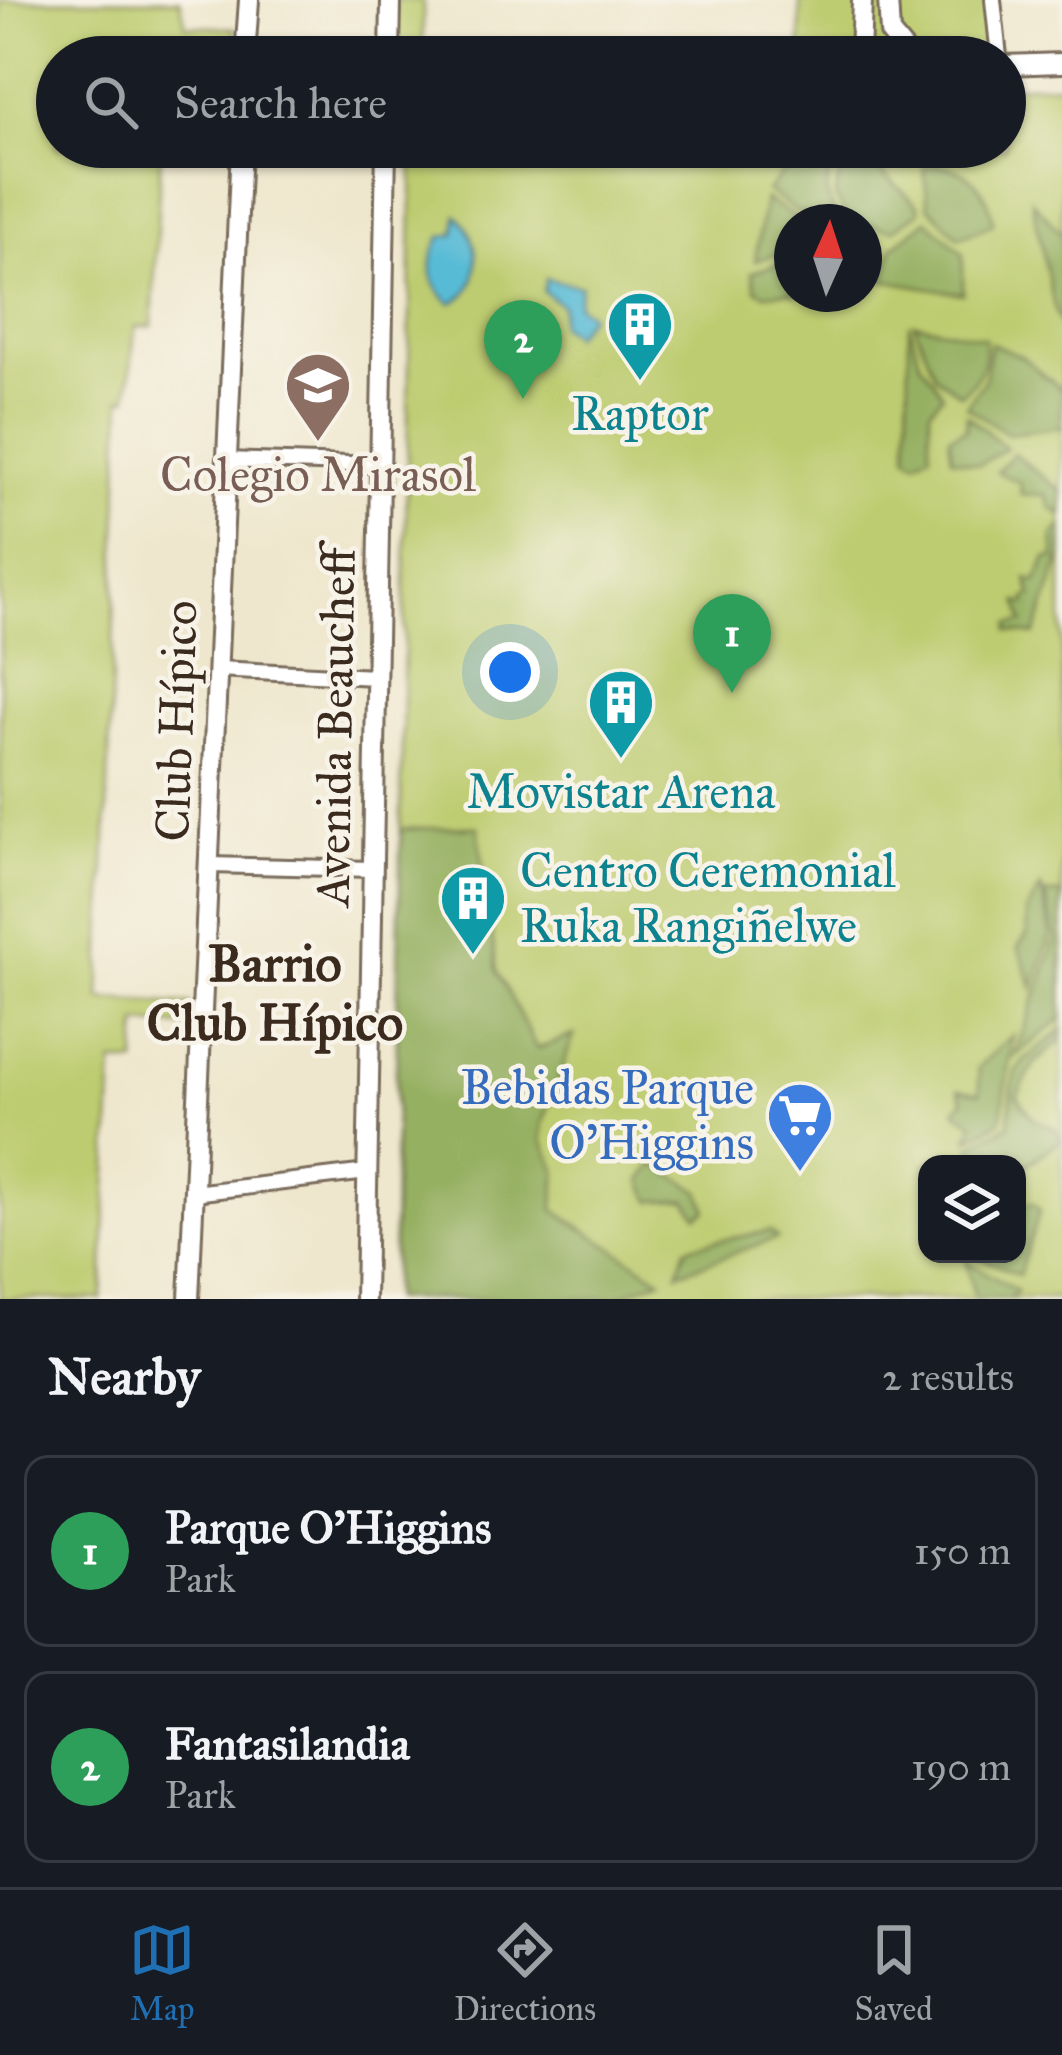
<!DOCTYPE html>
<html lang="en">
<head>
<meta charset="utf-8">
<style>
  :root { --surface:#171b24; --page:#242831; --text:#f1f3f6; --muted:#9ea1a6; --line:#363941; --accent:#1f6fb2 }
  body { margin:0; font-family:"IM FELL Great Primer",serif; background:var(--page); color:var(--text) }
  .controls { position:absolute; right:36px; bottom:36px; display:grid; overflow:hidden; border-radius:24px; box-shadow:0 3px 9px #0004 }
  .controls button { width:108px; height:108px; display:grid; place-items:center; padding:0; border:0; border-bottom:3px solid var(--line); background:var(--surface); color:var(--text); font:60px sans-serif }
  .compass { position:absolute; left:774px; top:204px; width:108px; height:108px; border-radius:50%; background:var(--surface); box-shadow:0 3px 9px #0004; rotate:3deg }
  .you { position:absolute; left:510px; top:672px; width:42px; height:42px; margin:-30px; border:9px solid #fff; border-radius:50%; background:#1a73e8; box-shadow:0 0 0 18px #1a73e833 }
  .badge { display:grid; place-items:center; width:78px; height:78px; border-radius:50%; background:var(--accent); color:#fff; font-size:39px; font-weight:700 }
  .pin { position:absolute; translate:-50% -99px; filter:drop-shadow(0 3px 6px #0008) }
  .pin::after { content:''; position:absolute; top:63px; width:42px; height:36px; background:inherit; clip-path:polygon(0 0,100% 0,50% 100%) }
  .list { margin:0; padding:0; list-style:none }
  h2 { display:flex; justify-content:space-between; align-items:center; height:156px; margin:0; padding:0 48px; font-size:51px }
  h2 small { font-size:39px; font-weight:400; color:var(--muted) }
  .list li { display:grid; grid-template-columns:78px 1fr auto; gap:36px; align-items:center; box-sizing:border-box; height:192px; margin:0 24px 24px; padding:0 24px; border:3px solid var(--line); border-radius:24px }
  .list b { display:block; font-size:45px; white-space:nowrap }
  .list p { margin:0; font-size:39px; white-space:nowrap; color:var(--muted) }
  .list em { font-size:39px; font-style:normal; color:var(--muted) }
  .icon { flex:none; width:66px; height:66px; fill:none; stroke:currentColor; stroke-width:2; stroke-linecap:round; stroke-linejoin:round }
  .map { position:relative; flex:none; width:1062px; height:1299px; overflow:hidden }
  .search { position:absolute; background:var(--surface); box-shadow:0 3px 9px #0004; left:36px; right:36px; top:36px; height:132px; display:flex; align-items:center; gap:30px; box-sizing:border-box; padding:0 42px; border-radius:66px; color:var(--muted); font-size:45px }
  .sheet { height:588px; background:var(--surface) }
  nav { display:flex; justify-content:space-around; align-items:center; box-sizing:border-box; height:168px; border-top:3px solid var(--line); background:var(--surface); font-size:33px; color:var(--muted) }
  nav a { display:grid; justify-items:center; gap:6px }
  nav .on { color:var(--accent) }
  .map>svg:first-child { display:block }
</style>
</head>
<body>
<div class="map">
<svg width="1062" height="1299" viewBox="0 0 1062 1299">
  <rect width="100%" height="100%" fill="#f7f3e8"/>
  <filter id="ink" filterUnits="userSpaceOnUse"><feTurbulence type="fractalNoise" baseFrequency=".00833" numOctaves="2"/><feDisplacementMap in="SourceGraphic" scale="24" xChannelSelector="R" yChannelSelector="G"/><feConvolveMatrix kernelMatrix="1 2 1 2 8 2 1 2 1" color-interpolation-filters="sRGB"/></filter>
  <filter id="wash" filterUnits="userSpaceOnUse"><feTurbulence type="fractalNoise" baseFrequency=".004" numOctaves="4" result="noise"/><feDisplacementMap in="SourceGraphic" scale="48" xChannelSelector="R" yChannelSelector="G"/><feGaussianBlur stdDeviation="2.7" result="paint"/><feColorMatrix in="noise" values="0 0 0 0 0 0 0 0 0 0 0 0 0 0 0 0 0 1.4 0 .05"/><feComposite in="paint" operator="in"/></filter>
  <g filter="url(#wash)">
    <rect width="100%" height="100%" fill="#efe7cd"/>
    <path fill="#bdcc6f" stroke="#7c7b46" stroke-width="3" fill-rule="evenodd" d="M0,0H180L186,26L235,28L234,57H57V147H161L152,326L135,327L128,398H122L100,999L190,1004L191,1026L138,1024L136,1063H113L102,1299H0Z
      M395,0H423V57H395Z
      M800,0H989L995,51L801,57Z
      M1062,84V1299H392L413,147H1005V86ZM792,222H864V294H792ZM927,1164H1017V1254H927Z"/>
    <path fill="#96b062" stroke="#686d40" stroke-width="3" d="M849,163L875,166L919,206V212L893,230L849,221L835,196L841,168Z
      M829,165L827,195L838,222L797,212L767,191L784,171Z
      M924,167C962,160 989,186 993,224L959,238L928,206Z
      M765,199L802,222H792V250L755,261Z
      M1032,200L1062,234V328L1055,311Z
      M927,220L963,254V294L883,280L893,247Z
      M792,260V292L764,294L756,289L752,272Z
      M909,323L920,361L943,394L930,409V453L916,461L908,456Z
      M914,323L985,338C987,362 980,381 960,394L935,375Z
      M991,343L1021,356L1062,390V427L1008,434L966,406L984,381Z
      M967,415L1006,448L979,465L952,458L949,436L966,429Z
      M1013,453L1062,492V515L1050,507L1046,495L1021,494L1020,483L997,472Z
      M1062,526V555L1035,635L1009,631L1010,624L1024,622L1018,602L1027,604L1026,598L1032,596L1027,579L1036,582L1047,558H1055L1053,535Z
      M478,827L497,971L537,1049L574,1035L542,1125V1140L557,1170L554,1210L661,1279L614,1299H392L401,829Z
      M1041,888L1051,934L1033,987L1018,947L1027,935L1026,912Z
      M1045,894H1062V1018L1014,1057L1056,938Z
      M1062,1030V1039L1034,1064L1017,1096L1034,1119L1056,1129L1060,1141L1017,1172V1164H970L972,1145L1009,1125C1014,1058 1010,1073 1062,1030Z
      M1013,1035L1001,1121L968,1139L974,1123L955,1110L963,1101L959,1090L980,1093L978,1067Z
      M654,1164L700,1191L707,1210L697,1216L687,1200L651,1201L642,1181Z
      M1032,1202L1040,1210L1019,1275L972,1254H1017V1209Z
      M770,1231L777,1238L678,1273L686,1248C716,1238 740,1238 770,1231Z
      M966,1261L1017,1291L1010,1299H975Z"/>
    <path fill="#58bbd6" stroke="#4a727a" stroke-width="3" d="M457,215C482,235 485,293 451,303C427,285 427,259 441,237L455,234Z
      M546,279L581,286L577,305L590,314L573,336L559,325L562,306L543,291Z"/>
  </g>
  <g filter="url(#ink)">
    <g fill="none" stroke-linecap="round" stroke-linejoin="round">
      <defs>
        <path id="minor" d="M993,0L999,57
          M226,460L379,465
          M217,669L375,677
          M210,865L372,869
          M194,1193L367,1172"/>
        <path id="major" d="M888,0L890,33L910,57
          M245,57L249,0
          M390,57L391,0
          M860,57L862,0
          M1005,65L1062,63
          M189,1299L241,147
          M365,1299L386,147"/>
      </defs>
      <use href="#minor" stroke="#7a6c5b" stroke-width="20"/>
      <use href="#major" stroke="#7a6c5b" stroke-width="24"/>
      <use href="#minor" stroke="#fff" stroke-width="14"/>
      <use href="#major" stroke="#fff" stroke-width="18"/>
    </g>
  </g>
  <defs>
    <symbol id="building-pin" viewBox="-11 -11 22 30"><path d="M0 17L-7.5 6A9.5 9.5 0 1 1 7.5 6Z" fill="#0f9aa8" stroke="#f7f3e8"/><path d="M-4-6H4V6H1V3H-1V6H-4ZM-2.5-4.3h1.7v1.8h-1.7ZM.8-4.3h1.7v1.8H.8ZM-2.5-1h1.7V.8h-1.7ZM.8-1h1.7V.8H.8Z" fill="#fff"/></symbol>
    <symbol id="school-pin" viewBox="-11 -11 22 30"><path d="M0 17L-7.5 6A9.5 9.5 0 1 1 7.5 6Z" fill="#8d6e63" stroke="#f7f3e8"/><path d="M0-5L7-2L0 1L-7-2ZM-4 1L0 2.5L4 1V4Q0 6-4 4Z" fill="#fff"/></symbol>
    <symbol id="supermarket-pin" viewBox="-11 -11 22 30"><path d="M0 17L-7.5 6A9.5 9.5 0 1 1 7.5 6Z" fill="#3f7fe0" stroke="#f7f3e8"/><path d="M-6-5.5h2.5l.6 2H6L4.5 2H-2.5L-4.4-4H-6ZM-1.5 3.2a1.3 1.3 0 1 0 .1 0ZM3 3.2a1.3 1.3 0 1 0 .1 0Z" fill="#fff"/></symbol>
  </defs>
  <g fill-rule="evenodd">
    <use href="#building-pin" x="602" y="286" width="76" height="104"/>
    <use href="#school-pin" x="280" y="347" width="76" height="104"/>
    <use href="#building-pin" x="583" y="664" width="76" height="104"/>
    <use href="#building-pin" x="435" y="860" width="76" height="104"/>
    <use href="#supermarket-pin" x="762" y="1077" width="76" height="104"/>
  </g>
  <g text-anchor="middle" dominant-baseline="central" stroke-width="9" stroke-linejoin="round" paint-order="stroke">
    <g font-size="48" fill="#0d838f" stroke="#f7f3e8">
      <text x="640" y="413">Raptor</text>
      <text x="621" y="791">Movistar Arena</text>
      <text x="520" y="870" text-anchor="start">Centro Ceremonial<tspan x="520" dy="55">Ruka Rangiñelwe</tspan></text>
    </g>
    <g font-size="48" fill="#785e54" stroke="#f7f3e8">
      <text x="318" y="474">Colegio Mirasol</text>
    </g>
    <g font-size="48" fill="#3b2a1e" stroke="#f7f3e8">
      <text transform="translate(176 721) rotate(-88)">Club Hípico</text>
      <text transform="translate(335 727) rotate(-89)">Avenida Beaucheff</text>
    </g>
    <g font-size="48" fill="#366cbe" stroke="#f7f3e8" text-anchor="end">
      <text x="754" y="1087">Bebidas Parque<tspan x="754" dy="55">O'Higgins</tspan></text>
    </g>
    <g font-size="51" font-weight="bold" fill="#3b2a1e" stroke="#f7f3e8">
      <text x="275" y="964">Barrio<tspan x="275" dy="59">Club Hípico</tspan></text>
    </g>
  </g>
</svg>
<div class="controls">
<button><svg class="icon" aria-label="layers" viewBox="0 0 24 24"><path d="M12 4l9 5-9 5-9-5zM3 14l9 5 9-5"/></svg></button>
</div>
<svg class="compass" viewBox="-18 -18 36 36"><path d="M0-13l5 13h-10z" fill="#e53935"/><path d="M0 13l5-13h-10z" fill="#9ea1a6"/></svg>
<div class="you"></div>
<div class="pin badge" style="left:732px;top:693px;background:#2e9e5b">1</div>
<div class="pin badge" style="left:523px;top:399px;background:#2e9e5b">2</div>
<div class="search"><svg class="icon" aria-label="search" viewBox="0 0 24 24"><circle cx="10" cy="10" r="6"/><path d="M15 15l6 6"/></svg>Search here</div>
</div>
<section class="sheet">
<h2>Nearby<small>2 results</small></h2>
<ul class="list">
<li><span class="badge" style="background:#2e9e5b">1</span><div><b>Parque O'Higgins</b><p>Park</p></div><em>150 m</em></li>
<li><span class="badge" style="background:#2e9e5b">2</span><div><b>Fantasilandia</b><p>Park</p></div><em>190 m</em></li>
</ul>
</section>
<nav>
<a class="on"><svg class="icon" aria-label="map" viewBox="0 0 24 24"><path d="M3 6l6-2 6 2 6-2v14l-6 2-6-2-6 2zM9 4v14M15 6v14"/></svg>Map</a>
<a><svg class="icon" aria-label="directions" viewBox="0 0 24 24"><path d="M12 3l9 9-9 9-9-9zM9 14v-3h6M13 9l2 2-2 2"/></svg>Directions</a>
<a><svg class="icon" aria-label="saved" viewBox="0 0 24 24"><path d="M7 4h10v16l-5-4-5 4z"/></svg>Saved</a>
</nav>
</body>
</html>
